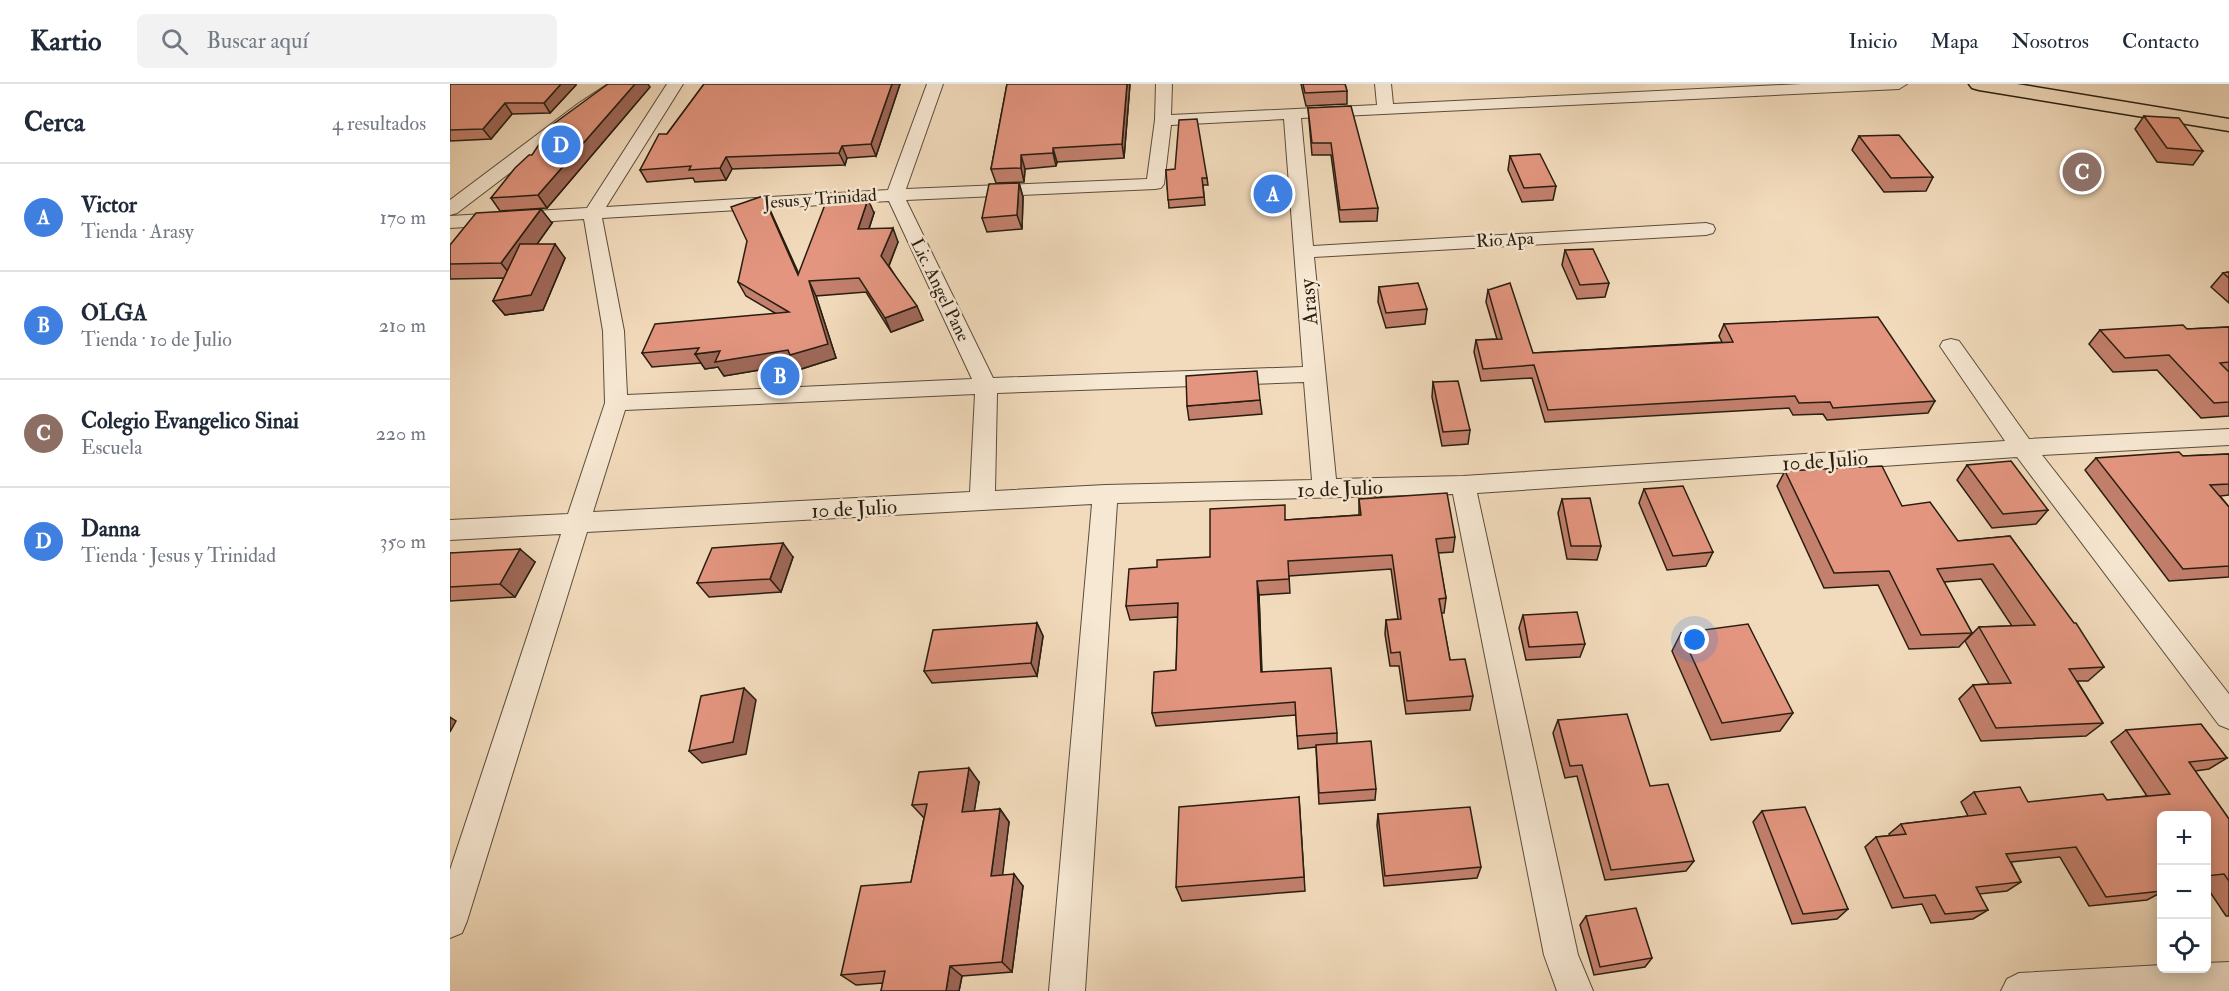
<!DOCTYPE html>
<html lang="es">
<head>
<meta charset="utf-8">
<style>
  :root { --surface:#fff; --page:#f2f2f3; --text:#1f2937; --muted:#747a83; --line:#e0e1e3; --accent:#d93025 }
  body { margin:0; font-family:"IM FELL Double Pica",serif; background:var(--page); color:var(--text) }
  .controls { position:absolute; right:18px; bottom:18px; display:grid; overflow:hidden; border-radius:9px; box-shadow:0 3px 15px #0003 }
  .controls button { width:54px; height:54px; display:grid; place-items:center; padding:0; border:0; border-bottom:2px solid var(--line); background:var(--surface); color:var(--text); font:30px sans-serif }
  .you { position:absolute; left:1245px; top:556px; width:21px; height:21px; margin:-15px; border:4px solid #fff; border-radius:50%; background:#1a73e8; box-shadow:0 0 0 9px #1a73e833 }
  .badge { display:grid; place-items:center; width:39px; height:39px; border-radius:50%; background:var(--accent); color:#fff; font-size:20px; font-weight:700 }
  .pin { position:absolute; translate:-50% -50%; border:3px solid #fff; box-shadow:0 2px 6px #0006 }
  .list { margin:0; padding:0; list-style:none }
  h2 { display:flex; justify-content:space-between; align-items:center; height:78px; margin:0; padding:0 24px; font-size:26px }
  h2 small { font-size:20px; font-weight:400; color:var(--muted) }
  .list li { display:grid; grid-template-columns:39px 1fr auto; gap:18px; align-items:center; box-sizing:border-box; height:108px; padding:0 24px; border-top:2px solid var(--line) }
  .list b { display:block; font-size:22px; white-space:nowrap }
  .list p { margin:0; font-size:20px; white-space:nowrap; color:var(--muted) }
  .list em { font-size:20px; font-style:normal; color:var(--muted) }
  .icon { flex:none; width:33px; height:33px; fill:none; stroke:currentColor; stroke-width:2; stroke-linecap:round; stroke-linejoin:round }
  .map { position:relative; flex:none; width:1779px; height:907px; overflow:hidden }
  header { display:flex; align-items:center; gap:36px; box-sizing:border-box; height:84px; padding:0 30px; background:var(--surface); border-bottom:2px solid var(--line) }
  header strong { font-size:28px }
  nav { display:flex; gap:33px; margin-inline-start:auto; font-size:21px }
  .search { width:420px; height:54px; background:var(--page); display:flex; align-items:center; gap:15px; box-sizing:border-box; padding:0 21px; border-radius:9px; color:var(--muted); font-size:22px }
  main { display:flex }
  aside { flex:1; background:var(--surface) }
  .map>svg:first-child { display:block }
</style>
</head>
<body>
<header>
<strong>Kartio</strong>
<div class="search"><svg class="icon" aria-label="search" viewBox="0 0 24 24"><circle cx="10" cy="10" r="6"/><path d="M15 15l6 6"/></svg>Buscar aquí</div>
<nav><a>Inicio</a><a>Mapa</a><a>Nosotros</a><a>Contacto</a></nav>
</header>
<main>
<aside>
<h2>Cerca<small>4 resultados</small></h2>
<ul class="list">
<li><span class="badge" style="background:#3f7fe0">A</span><div><b>Victor</b><p>Tienda · Arasy</p></div><em>170 m</em></li>
<li><span class="badge" style="background:#3f7fe0">B</span><div><b>OLGA</b><p>Tienda · 10 de Julio</p></div><em>210 m</em></li>
<li><span class="badge" style="background:#8d6e63">C</span><div><b>Colegio Evangelico Sinai</b><p>Escuela</p></div><em>220 m</em></li>
<li><span class="badge" style="background:#3f7fe0">D</span><div><b>Danna</b><p>Tienda · Jesus y Trinidad</p></div><em>350 m</em></li>
</ul>
</aside>
<div class="map">
<svg width="1779" height="907" viewBox="0 0 1779 907">
  <rect width="100%" height="100%" fill="#f2dbbc"/>
  <filter id="stains"><feTurbulence type="fractalNoise" baseFrequency=".00333" numOctaves="4"/><feColorMatrix values="0 0 0 0 .2 0 0 0 0 .09 0 0 0 0 .02 0 0 0 .5 -.17"/></filter>
  <radialGradient id="worn" r=".72"><stop offset=".6" stop-color="#630" stop-opacity="0"/><stop offset="1" stop-color="#630" stop-opacity=".3"/></radialGradient>
  <g fill="none" stroke-linecap="round" stroke-linejoin="round">
    <defs>
      <path id="street" d="M158,0H177L7,129L0,131V116L129,19Z
        M217,0H233L156,123L438,106L477,0H493L456,105L697,95L705,36L706,0H722L721,31L927,21L925,0H941L943,20L1352,0H1457L1449,5L851,34L863,162L1256,139L1263,141L1265,145L1263,149L1256,151L864,173L886,395L1013,392L1555,357L1490,262L1493,257L1501,255L1509,257L1579,355L1779,345V361L1592,371L1779,610V645L1769,641L1567,373L1027,409L1128,871L1143,907H1107L1094,871L1003,410L667,419L635,907H599L642,420L137,448L17,837L12,849L0,854V786L111,450L0,456V436L118,430L155,319L153,247L134,135L0,144V132L137,124ZM834,35L853,283L543,294L456,116L705,105L711,104L714,100L721,41ZM439,117L522,295L177,311L174,247L152,134ZM854,298L862,396L655,401L545,407L547,309ZM525,310L520,408L143,428L175,326Z
        M1779,878V907H1551L1557,895L1569,889L1712,881V884H1756V879Z"/>
      <path id="primary" d="M1519,0H1567L1779,35V47L1529,6L1522,4Z"/>
    </defs>
    <use href="#street" stroke="#5a4d3b" stroke-width="2"/>
    <use href="#primary" stroke="#281e10" stroke-width="3"/>
    <use href="#street" fill="#f7e8d3" fill-rule="evenodd"/>
    <use href="#primary" fill="#f2dbbc" fill-rule="evenodd"/>
  </g>
  <path fill="#c3806d" stroke="#281e10" stroke-width="1.5" d="M0,0H126V1L100,29L62,30L41,55L0,57Z
    M254,0H450L426,72L397,74L395,81L282,85L276,96L245,98L243,94L197,98L190,86Z
    M557,0H680L674,74L607,78L606,82L575,85L574,98L546,99L541,85Z
    M851,0H895L897,7V20L856,22Z
    M200,3L97,124L50,127L41,114L82,71Z
    M858,24L928,124L927,137L890,138L881,71H862Z
    M1694,32L1753,67L1743,81L1707,78L1685,45Z
    M1409,52L1483,93L1476,107L1434,108L1402,66Z
    M1060,72L1106,102L1103,116L1072,118L1058,86Z
    M716,86L757,94L758,101H753L755,121L719,124Z
    M569,99L573,113L572,145L537,148L532,134Z
    M320,126L349,190L424,129L419,145L448,158L439,182L473,236L441,248L416,208L366,212L386,274L348,286L345,280L274,292L268,283L255,285L251,279L202,283L192,269L325,229L296,212L288,198Z
    M102,139L87,160L115,174L93,226L55,231L43,217L54,194L0,195V161Z
    M1115,166L1159,199L1155,213L1127,215L1112,181Z
    M1779,188V219L1761,203L1773,189Z
    M929,203L977,225L975,240L936,244L928,218Z
    M1038,206L1083,269L1272,258L1269,252L1274,240L1485,317L1478,329L1377,336L1373,330L1343,331L1339,324L1095,338L1082,294L1031,297L1024,268L1026,256L1047,255L1036,218Z
    M1779,243V332L1751,334L1707,286L1663,288L1639,260L1650,246L1737,245Z
    M983,298L1020,346L1018,360L992,362L982,313Z
    M810,316L812,330L739,336L737,322Z
    M1779,370V411L1770,412L1779,423V493L1719,497L1635,386L1646,374L1733,372Z
    M1517,381L1598,426L1586,440L1542,444L1507,396Z
    M1335,387L1452,422L1508,457L1560,452L1654,583L1638,597H1627L1653,639L1636,652L1531,657L1509,615L1523,601L1539,600L1515,557L1529,543L1562,542L1531,495L1494,498L1522,549L1509,563L1459,565L1428,501L1374,504L1327,402Z
    M1194,405L1263,468L1256,482L1217,486L1189,419Z
    M909,415L1005,453L1003,468L988,469L996,514L994,529H991L1000,576L1023,612L1020,626L956,630L949,582H940L935,550L936,536L948,535L941,485L839,492L840,509L809,511L812,588L887,649V660L926,705L925,716L869,720L866,663L848,665L846,631L706,642L702,629L726,586L728,533L680,536L676,522L707,483L760,473L836,436L909,431Z
    M1112,415L1151,462L1147,476L1117,475L1108,429Z
    M0,469L85,478L65,513L0,517Z
    M343,473L331,508L259,513L247,499Z
    M1073,531L1135,560L1130,573L1076,576L1069,544Z
    M587,539L593,552L587,592L482,599L474,587Z
    M1231,549L1343,629L1330,647L1261,656L1222,567Z
    M1108,636L1200,702L1244,777L1236,787L1155,796L1127,692L1115,694L1103,649Z
    M1676,646L1777,674L1759,685L1745,687L1779,735V832H1776L1756,802V732H1712V808L1697,816L1639,822L1610,773L1561,778L1571,798L1557,807L1529,810L1538,826L1523,835L1481,839L1472,820L1442,824L1415,763L1426,753L1440,752L1439,750L1451,740L1518,732L1511,718L1524,708L1578,718L1657,716L1697,712L1661,658Z
    M529,698L524,727L550,725L559,738L552,791L573,802L562,888L512,892L509,907H431L433,899L406,901L391,891L461,798L474,734L462,721Z
    M849,713L855,807L732,817L726,803Z
    M1312,727L1398,825L1387,835L1342,840L1303,738Z
    M928,730L1031,783L1027,794L934,802L927,741Z
    M1136,832L1202,874L1195,883L1144,891L1130,841Z"/>
  <path fill="#9f6859" stroke="#281e10" stroke-width="1.5" d="M111,0H126V1L100,29L94,19Z
    M185,0H198L200,3L97,124L88,111Z
    M442,0H450L426,72L421,60Z
    M677,0H680L674,74L672,60Z
    M55,19L62,30L41,55L33,45Z
    M392,62L397,74L395,81L389,69Z
    M603,64L607,78L606,82L603,69Z
    M571,71L575,85L574,98L571,84Z
    M276,73L282,85L276,96L270,84Z
    M569,99L573,113L572,145L567,131Z
    M313,112L320,126L355,206L348,191Z
    M418,115L424,129L414,159L408,145Z
    M91,125L102,139L63,194L51,179Z
    M443,144L448,158L437,186L431,172Z
    M105,160L115,174L93,226L55,231L43,217Z
    M359,197L366,212L386,274L348,286L345,280L274,292L268,283L255,285L245,270L270,267L338,266Z
    M467,222L473,236L441,248L435,234Z
    M333,459L343,473L331,508L320,495Z
    M70,465L85,478L65,513L50,500Z
    M807,497L809,511L812,602L811,588Z
    M587,539L593,552L587,592L581,579Z
    M294,604L306,616L296,670L252,679L239,667Z
    M0,633L6,637L0,648Z
    M519,684L529,698L522,741L512,728Z
    M550,725L559,738L551,804L541,792Z
    M564,790L573,802L562,888L552,878Z
    M500,882L512,892L509,907H496Z"/>
  <path fill="#e3957f" stroke="#281e10" stroke-width="1.5" d="M0,0H111L94,19H55L33,45L0,46Z
    M158,0H185L88,111L41,114L65,84L79,71H82L102,41Z
    M254,0H442L421,60L392,62L389,69L276,73L270,84L239,86L241,82L190,86L209,50H217Z
    M557,0H677L672,60L603,64V69L571,71V84L541,85Z
    M853,0H895L897,7L855,9Z
    M901,22L928,124L890,126L881,59H862L858,24Z
    M1694,32L1729,34L1753,67L1717,64Z
    M747,35L757,94H752L754,113L718,116L716,86L725,85L729,36Z
    M1449,51L1483,93L1441,94L1409,52Z
    M1090,70L1106,102L1074,104L1060,72Z
    M569,99L567,131L532,134L539,100Z
    M313,112L348,191L376,118L418,115L408,145L443,144L431,172L467,222L435,234L409,194L359,197L378,260L340,271L338,266L265,278L270,267L245,270L249,264L192,269L205,240L339,228L288,198L297,157L281,123Z
    M91,125L51,179L0,180V161L26,129Z
    M70,160H105L81,211L43,217Z
    M1143,165L1159,199L1130,201L1115,166Z
    M1779,188V194L1773,189Z
    M968,199L977,225L936,229L929,203Z
    M1060,199L1083,269L1283,258L1274,240L1428,233L1485,317L1383,324L1380,318L1349,319L1345,312L1098,326L1084,281L1033,285L1026,256L1052,255L1038,206Z
    M1733,241L1737,245L1779,243V278L1770,279L1779,288V318L1764,319L1719,271L1675,274L1650,246Z
    M807,287L810,316L737,322L736,292Z
    M1008,297L1020,346L993,348L983,298Z
    M1729,368L1733,372L1779,370V400L1760,401L1779,423V482L1733,485L1646,374Z
    M1561,377L1598,426L1553,430L1517,381Z
    M1432,382L1452,422L1480,418L1508,457L1560,452L1624,539H1626L1654,583L1619,585L1653,639L1546,644L1523,601L1561,599L1529,543L1585,541L1543,480L1487,485L1522,549L1471,551L1439,487L1384,489L1335,387Z
    M1233,402L1263,468L1223,472L1194,405Z
    M997,409L1005,453L986,455L996,514L989,515L1000,576L1015,575L1023,612L957,617L950,568L941,569L936,536L951,535L942,471L838,477L839,495L807,497L811,588L881,584L887,649L847,652L845,618L702,629L704,588L726,586L728,519L676,522L679,485L707,483V476L760,473V425L835,421V436L911,431L909,415Z
    M1140,414L1151,462H1121L1112,415Z
    M333,459L320,495L247,499L262,464Z
    M70,465L50,500L0,503V469Z
    M1127,528L1135,560L1079,563L1073,531Z
    M587,539L581,579L474,587L483,546Z
    M1298,540L1343,629L1272,639L1231,549Z
    M294,604L283,658L239,667L251,612Z
    M1177,630L1200,702L1218,700L1244,777L1161,786L1132,681L1120,682L1108,636Z
    M1751,640L1777,674L1739,678L1779,735V797L1774,790L1756,792V732H1712V797H1709L1712,802V807L1656,813L1626,763L1556,770L1571,798L1526,803L1538,826L1495,830L1485,811L1454,814L1426,753L1456,750L1451,740L1536,730L1524,708L1570,703L1578,718L1653,710L1657,716L1720,710L1676,646Z
    M921,657L926,705L869,709L866,661Z
    M519,684L512,728L550,725L541,792L564,790L552,878L500,882L496,907H431L435,887L391,891L411,802L461,798L477,720L462,721L469,688Z
    M849,713L854,793L726,803L729,723Z
    M1020,723L1031,783L935,792L928,730Z
    M1355,723L1398,825L1353,830L1312,727Z
    M1186,824L1202,874L1150,883L1136,832Z"/>
  <g text-anchor="middle" dominant-baseline="central" stroke-width="5" stroke-linejoin="round" paint-order="stroke">
    <g font-size="18" fill="#281e10" stroke="#f7e8d3">
      <text transform="translate(370 115) rotate(-4)">Jesus y Trinidad</text>
      <text transform="translate(1055 156) rotate(-3)">Rio Apa</text>
      <text transform="translate(490 206) rotate(64)">Lic. Angel Pane</text>
    </g>
    <g font-size="21" fill="#281e10" stroke="#f7e8d3">
      <text transform="translate(859 218) rotate(-95)">Arasy</text>
      <text transform="translate(1375 377) rotate(-4)">10 de Julio</text>
      <text transform="translate(890 405) rotate(-2)">10 de Julio</text>
      <text transform="translate(404 425) rotate(-3)">10 de Julio</text>
    </g>
  </g>
  <rect width="100%" height="100%" filter="url(#stains)"/>
  <rect width="100%" height="100%" fill="url(#worn)"/>
</svg>
<div class="controls">
<button>+</button>
<button>−</button>
<button><svg class="icon" aria-label="locate" viewBox="0 0 24 24"><circle cx="12" cy="12" r="6"/><path d="M12 2v4M12 18v4M2 12h4M18 12h4"/></svg></button>
</div>
<div class="you"></div>
<div class="pin badge" style="left:823px;top:110px;background:#3f7fe0">A</div>
<div class="pin badge" style="left:330px;top:292px;background:#3f7fe0">B</div>
<div class="pin badge" style="left:1632px;top:88px;background:#8d6e63">C</div>
<div class="pin badge" style="left:111px;top:61px;background:#3f7fe0">D</div>
</div>
</main>
</body>
</html>
